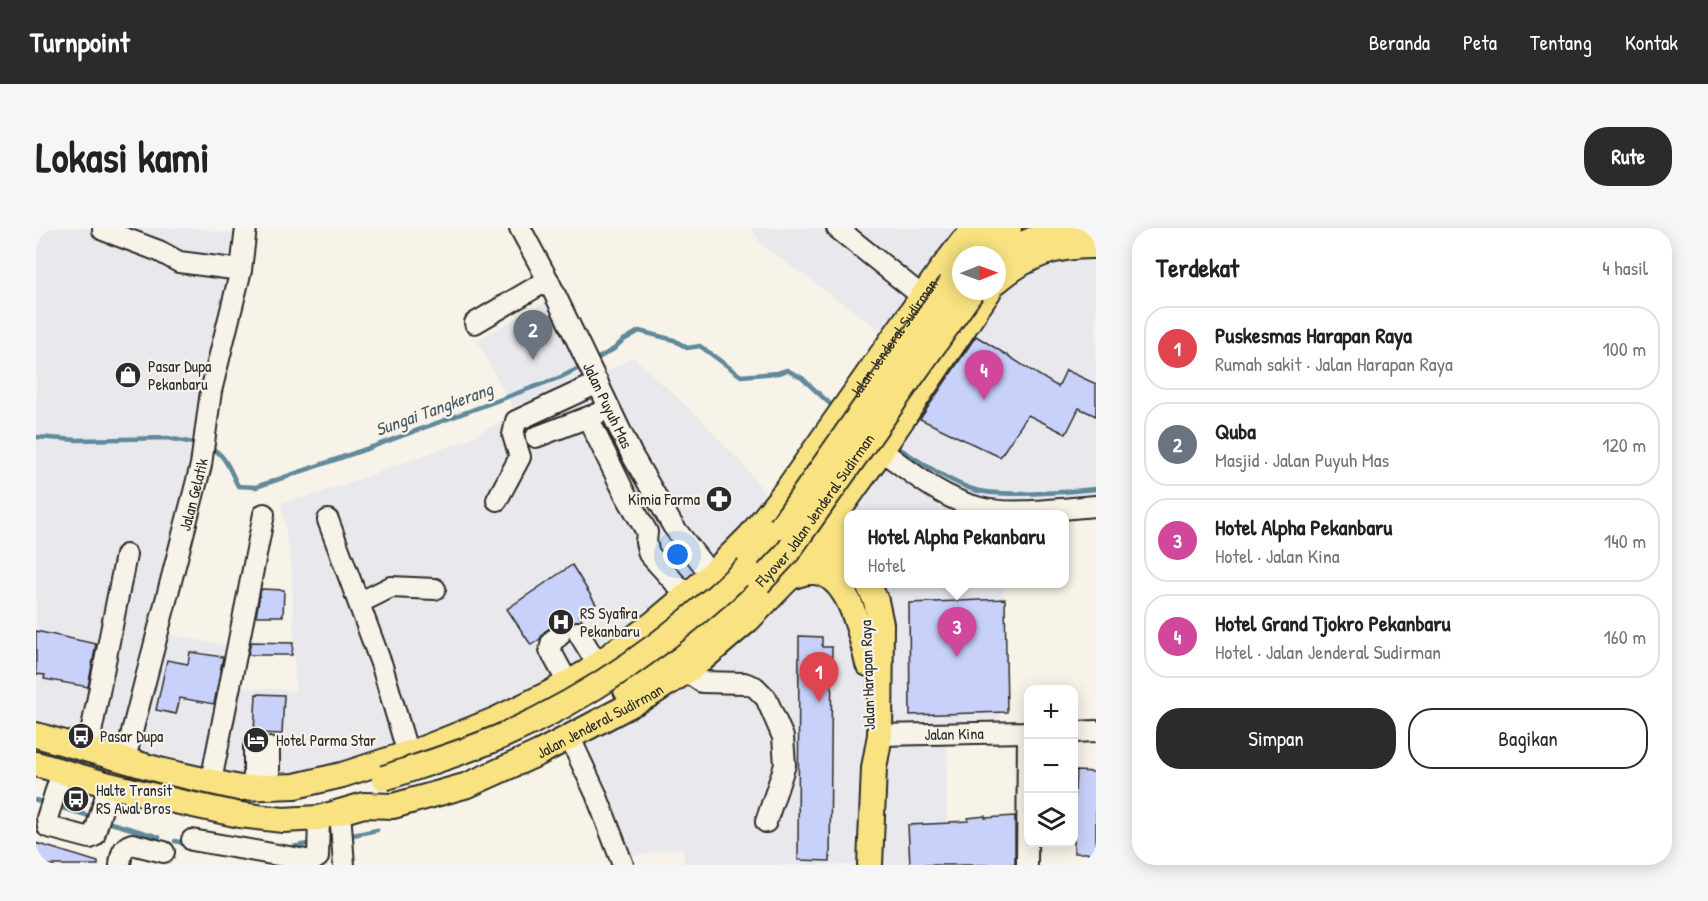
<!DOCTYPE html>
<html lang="id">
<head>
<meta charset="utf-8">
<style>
  :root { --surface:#fff; --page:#f6f6f6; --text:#222; --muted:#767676; --line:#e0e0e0; --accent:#2b2b2b }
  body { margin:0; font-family:"Patrick Hand",sans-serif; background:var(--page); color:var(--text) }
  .controls { position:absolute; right:18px; bottom:18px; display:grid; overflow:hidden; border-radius:12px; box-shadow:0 3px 15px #0003 }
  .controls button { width:54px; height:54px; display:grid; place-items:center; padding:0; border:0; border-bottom:2px solid var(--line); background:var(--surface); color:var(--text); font:30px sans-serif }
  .compass { position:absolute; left:916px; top:18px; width:54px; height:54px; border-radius:50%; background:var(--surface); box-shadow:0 3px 15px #0003; rotate:89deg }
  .you { position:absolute; left:642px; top:327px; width:21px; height:21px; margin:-15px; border:4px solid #fff; border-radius:50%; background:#1a73e8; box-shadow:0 0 0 9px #1a73e833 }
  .badge { display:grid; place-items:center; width:39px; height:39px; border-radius:50%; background:var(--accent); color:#fff; font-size:20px; font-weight:700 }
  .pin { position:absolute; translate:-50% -50px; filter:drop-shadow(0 2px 3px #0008) }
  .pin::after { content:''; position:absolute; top:32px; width:21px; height:18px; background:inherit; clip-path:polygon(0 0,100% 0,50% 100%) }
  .popup { position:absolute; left:808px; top:282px; width:225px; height:78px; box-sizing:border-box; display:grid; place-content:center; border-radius:12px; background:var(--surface); filter:drop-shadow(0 2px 4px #0005); font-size:20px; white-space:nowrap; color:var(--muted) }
  .popup b { font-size:22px; color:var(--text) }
  .popup::after { content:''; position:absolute; left:50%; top:100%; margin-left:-12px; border:12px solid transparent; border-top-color:var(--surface) }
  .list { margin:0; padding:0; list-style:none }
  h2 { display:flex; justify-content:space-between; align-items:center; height:78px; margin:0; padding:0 24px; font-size:26px }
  h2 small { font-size:20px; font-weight:400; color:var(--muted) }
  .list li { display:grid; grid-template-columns:39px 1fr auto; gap:18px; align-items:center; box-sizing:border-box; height:84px; margin:0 12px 12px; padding:0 12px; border:2px solid var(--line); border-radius:24px }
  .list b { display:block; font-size:22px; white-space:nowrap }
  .list p { margin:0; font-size:20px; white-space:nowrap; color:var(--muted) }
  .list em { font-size:20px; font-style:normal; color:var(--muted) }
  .actions { display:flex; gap:12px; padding:18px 24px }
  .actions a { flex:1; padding:14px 0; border:2px solid var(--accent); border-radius:24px; text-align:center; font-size:21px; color:var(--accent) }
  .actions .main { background:var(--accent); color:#fff }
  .icon { flex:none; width:33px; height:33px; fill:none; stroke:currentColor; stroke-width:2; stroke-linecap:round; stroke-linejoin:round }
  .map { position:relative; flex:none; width:1060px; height:637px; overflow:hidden; border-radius:24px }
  header { display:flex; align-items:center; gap:36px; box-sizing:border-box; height:84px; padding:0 30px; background:var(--accent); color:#fff }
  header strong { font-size:28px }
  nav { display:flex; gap:33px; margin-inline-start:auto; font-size:21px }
  .intro { display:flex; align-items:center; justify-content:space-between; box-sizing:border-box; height:144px; padding:0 36px }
  h1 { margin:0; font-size:42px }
  .button { padding:15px 27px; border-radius:24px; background:var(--accent); color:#fff; font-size:21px; font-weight:700 }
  main { display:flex; gap:36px; padding:0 36px }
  aside { flex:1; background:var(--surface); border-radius:24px; box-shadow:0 3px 15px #0003 }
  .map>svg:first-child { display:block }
</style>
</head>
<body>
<header>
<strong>Turnpoint</strong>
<nav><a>Beranda</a><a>Peta</a><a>Tentang</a><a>Kontak</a></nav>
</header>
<div class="intro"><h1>Lokasi kami</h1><a class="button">Rute</a></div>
<main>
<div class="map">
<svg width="1060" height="637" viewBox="0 0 1060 637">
  <rect width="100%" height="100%" fill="#f7f3e8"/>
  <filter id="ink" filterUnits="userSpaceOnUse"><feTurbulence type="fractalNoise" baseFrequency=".0167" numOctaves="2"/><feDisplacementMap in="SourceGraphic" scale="12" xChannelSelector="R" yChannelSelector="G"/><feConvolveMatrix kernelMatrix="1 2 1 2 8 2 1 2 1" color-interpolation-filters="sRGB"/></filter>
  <g filter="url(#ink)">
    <path fill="#e9e9ed" d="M0,0H156L213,8L128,405L201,420L194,458L259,463L256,341L245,275L287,264L430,212L480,186L441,112L513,72L549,155L597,129L664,190L712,242L734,273L645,362L546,438L435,494L233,559L0,500Z
      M715,0H929L850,107L725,16Z
      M1060,23V270L970,274L969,286H813V356H968L964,512L911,516V637H649L646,620L591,629L544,515L910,134L979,44Z"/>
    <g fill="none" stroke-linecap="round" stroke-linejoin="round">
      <path stroke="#61899b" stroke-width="4.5" d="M557,133L578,121L586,113L603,103L638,112L651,120L664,118L705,148L742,145L751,142L766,150L793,175
        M0,209L41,212L132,210L162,216
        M173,219C190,226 194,243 202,258L220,259L336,219L525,149L547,138
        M864,221C887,235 910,252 936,261C963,270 1030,264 1060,261
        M0,572L11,576
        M19,578L57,589
        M68,593L123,609
        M317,607L341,602
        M139,613L147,615
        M252,620L271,616"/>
    </g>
    <path fill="#c8d1f9" stroke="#2b2b2b" stroke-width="1.5" d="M940,108L1022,159L1030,142L1060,156V188L1043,180L1030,206L992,187L964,229L884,191Z
      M536,337L560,376L543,387L547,393H536L531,400L522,396L517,398L508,404L504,411L495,417L471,381Z
      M225,361L248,362L247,388H220Z
      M969,371L971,484L874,487L873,375Z
      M0,403L60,416L52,459L8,451L9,447L0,446Z
      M763,408L786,409V419H796L794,633L762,632Z
      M215,414L257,415L256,427H212Z
      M154,424L187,429L178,476L144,470L140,486L120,482L131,432L152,436Z
      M220,466L248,467L246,506L218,505Z
      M1040,543L1060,544V625H1038V562H1039Z
      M949,588V590L979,588V637H874L872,597L914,595V594L932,593V590Z
      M0,615L62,634V637H0Z"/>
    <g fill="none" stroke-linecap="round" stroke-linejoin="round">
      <defs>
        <g id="minor">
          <path id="s1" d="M484,0L512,52L596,227L637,298L675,347"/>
          <path d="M801,0L887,69"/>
          <path d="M67,2L123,23L143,34L205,42"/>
          <path d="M439,95L512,52"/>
          <path d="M552,190L589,266L611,304L610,314L613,326L651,368"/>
          <path d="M500,209L563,185"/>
          <path d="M845,222C876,245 906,271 944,280C974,288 1029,280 1060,278"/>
          <path d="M461,272L484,229L477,207L480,193L562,155"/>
          <path d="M292,292L346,438L372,526"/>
          <path d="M323,375L355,359L399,361"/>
          <path d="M542,404L562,437"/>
          <path d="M523,408L516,413L514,422L532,455"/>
          <path d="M650,443L666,454L708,455L719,459L730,470L747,509L749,537L730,594"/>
          <path d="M1038,504L1060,503"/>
          <path id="s2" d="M844,507L993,504"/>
          <path d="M534,510L560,566L587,637"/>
          <path d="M52,520L90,327"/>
          <path id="s3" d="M89,531L165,237L175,163L205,42L210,0"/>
          <path d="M26,544L11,590L12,599L54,610L58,608L73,557"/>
          <path d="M175,553L228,286"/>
          <path d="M218,559V519L233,520V559"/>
          <path d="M304,584L308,637"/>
          <path d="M156,612L276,633L282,629L283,590"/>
          <path d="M84,637C85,628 86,619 96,616L128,624"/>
          <path d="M991,637L992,504"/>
        </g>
        <g id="major">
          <path d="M939,27L946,20L973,0"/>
          <path d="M963,32C990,9 1024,0 1060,3"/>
          <path d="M961,53C992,27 1020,17 1060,18"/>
          <path d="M785,286L794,294L813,325"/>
          <path d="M767,304L790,324L813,352"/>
          <path d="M711,340L745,299"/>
          <path d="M753,350C760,347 768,344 776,344C814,344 825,409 832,436"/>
          <path d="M832,356L840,373L845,396L844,507L838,540L834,637"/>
          <path d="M590,462C639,433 685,397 723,355"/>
          <path id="s4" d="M0,507L127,543L203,560L259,558L306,547L389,520L459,492L514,465L550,445L618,395L675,347L714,308L753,259L905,42L927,13L941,0"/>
          <path id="s5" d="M0,536L73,557L139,573L204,587L247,592L283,590L328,577L357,578L432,557L503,525L615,466L657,439L712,392L753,350L780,314L838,233L953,63"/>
        </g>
      </defs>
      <use href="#minor" stroke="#2b2b2b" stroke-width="24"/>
      <use href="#major" stroke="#2b2b2b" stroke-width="28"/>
      <use href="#minor" stroke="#f7f3e8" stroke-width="20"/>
      <use href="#major" stroke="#f8e281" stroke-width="24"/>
      <defs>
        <g id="major-bridge">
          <path d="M745,299L915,56"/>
          <path id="s6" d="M723,355L751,325L936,63"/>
          <path d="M348,550C387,537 426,525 464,509C556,469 639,409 711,340"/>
        </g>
      </defs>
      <use href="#major-bridge" stroke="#2b2b2b" stroke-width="28" stroke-linecap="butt"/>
      <use href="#major-bridge" stroke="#f8e281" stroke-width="24"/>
    </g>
  </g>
  <defs>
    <symbol id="shop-disc" viewBox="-11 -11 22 22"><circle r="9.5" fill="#2b2b2b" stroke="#f7f3e8"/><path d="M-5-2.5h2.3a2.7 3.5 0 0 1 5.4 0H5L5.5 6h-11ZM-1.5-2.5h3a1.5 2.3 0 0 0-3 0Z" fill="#fff"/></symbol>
    <symbol id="pharmacy-disc" viewBox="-11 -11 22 22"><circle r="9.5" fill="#2b2b2b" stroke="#f7f3e8"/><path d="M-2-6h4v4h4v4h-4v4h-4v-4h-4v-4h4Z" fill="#fff"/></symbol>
    <symbol id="hospital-disc" viewBox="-11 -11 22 22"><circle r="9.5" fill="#2b2b2b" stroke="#f7f3e8"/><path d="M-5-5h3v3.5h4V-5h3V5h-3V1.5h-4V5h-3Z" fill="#fff"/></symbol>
    <symbol id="bus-disc" viewBox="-11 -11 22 22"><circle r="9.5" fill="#2b2b2b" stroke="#f7f3e8"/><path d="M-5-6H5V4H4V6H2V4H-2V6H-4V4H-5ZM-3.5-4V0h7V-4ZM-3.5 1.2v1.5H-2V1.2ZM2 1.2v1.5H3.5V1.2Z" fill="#fff"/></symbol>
    <symbol id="hotel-disc" viewBox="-11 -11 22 22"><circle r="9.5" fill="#2b2b2b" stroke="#f7f3e8"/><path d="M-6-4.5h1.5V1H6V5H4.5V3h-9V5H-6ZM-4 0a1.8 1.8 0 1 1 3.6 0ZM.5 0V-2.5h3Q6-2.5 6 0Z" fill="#fff"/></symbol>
  </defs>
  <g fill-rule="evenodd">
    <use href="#shop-disc" x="77" y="132" width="30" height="30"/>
    <use href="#pharmacy-disc" x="668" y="256" width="30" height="30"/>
    <use href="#hospital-disc" x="510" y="379" width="30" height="30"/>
    <use href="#bus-disc" x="30" y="493" width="30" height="30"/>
    <use href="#hotel-disc" x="205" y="497" width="30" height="30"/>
    <use href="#bus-disc" x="25" y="556" width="30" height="30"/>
  </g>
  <g text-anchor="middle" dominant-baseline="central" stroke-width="4.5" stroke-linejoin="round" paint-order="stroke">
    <g font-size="16" fill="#2b2b2b" stroke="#f7f3e8">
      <text stroke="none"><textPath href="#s4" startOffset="1038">Jalan Jenderal Sudirman</textPath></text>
      <text stroke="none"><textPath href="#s1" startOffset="198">Jalan Puyuh Mas</textPath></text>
      <text stroke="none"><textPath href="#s3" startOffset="273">Jalan Gelatik</textPath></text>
      <text stroke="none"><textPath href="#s6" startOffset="92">Flyover Jalan Jenderal Sudirman</textPath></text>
      <text transform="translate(831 447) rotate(-92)">Jalan Harapan Raya</text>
      <text stroke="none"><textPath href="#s5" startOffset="590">Jalan Jenderal Sudirman</textPath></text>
      <text stroke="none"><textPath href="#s2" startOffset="74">Jalan Kina</textPath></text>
    </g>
    <g font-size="16" fill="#2b2b2b" stroke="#f7f3e8" text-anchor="start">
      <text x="112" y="138">Pasar Dupa<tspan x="112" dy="18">Pekanbaru</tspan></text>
      <text x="664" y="271" text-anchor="end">Kimia Farma</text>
      <text x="544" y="385">RS Syafira<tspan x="544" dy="18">Pekanbaru</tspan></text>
      <text x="64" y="508">Pasar Dupa</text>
      <text x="240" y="512">Hotel Parma Star</text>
      <text x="60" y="562">Halte Transit<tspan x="60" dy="18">RS Awal Bros</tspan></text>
    </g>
    <g font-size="18" font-style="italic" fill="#465a63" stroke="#f7f3e8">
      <text transform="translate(398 181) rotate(-20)">Sungai Tangkerang</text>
    </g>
  </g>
</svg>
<div class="controls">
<button>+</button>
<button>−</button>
<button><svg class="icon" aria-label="layers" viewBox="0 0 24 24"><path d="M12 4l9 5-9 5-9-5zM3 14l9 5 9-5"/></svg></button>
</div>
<svg class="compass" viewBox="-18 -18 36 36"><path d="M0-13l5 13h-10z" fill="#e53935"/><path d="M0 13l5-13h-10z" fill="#767676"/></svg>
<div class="you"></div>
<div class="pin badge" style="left:783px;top:474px;background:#e0444e">1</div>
<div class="pin badge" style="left:497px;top:132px;background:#6b7280">2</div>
<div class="pin badge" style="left:921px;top:429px;background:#d1479c">3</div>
<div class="popup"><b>Hotel Alpha Pekanbaru</b>Hotel</div>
<div class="pin badge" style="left:948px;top:172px;background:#d1479c">4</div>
</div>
<aside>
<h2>Terdekat<small>4 hasil</small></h2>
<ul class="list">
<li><span class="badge" style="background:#e0444e">1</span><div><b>Puskesmas Harapan Raya</b><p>Rumah sakit · Jalan Harapan Raya</p></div><em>100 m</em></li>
<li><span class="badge" style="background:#6b7280">2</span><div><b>Quba</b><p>Masjid · Jalan Puyuh Mas</p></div><em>120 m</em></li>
<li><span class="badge" style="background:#d1479c">3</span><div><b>Hotel Alpha Pekanbaru</b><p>Hotel · Jalan Kina</p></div><em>140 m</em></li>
<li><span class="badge" style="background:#d1479c">4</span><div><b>Hotel Grand Tjokro Pekanbaru</b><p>Hotel · Jalan Jenderal Sudirman</p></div><em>160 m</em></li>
</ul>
<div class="actions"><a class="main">Simpan</a><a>Bagikan</a></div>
</aside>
</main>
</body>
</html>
